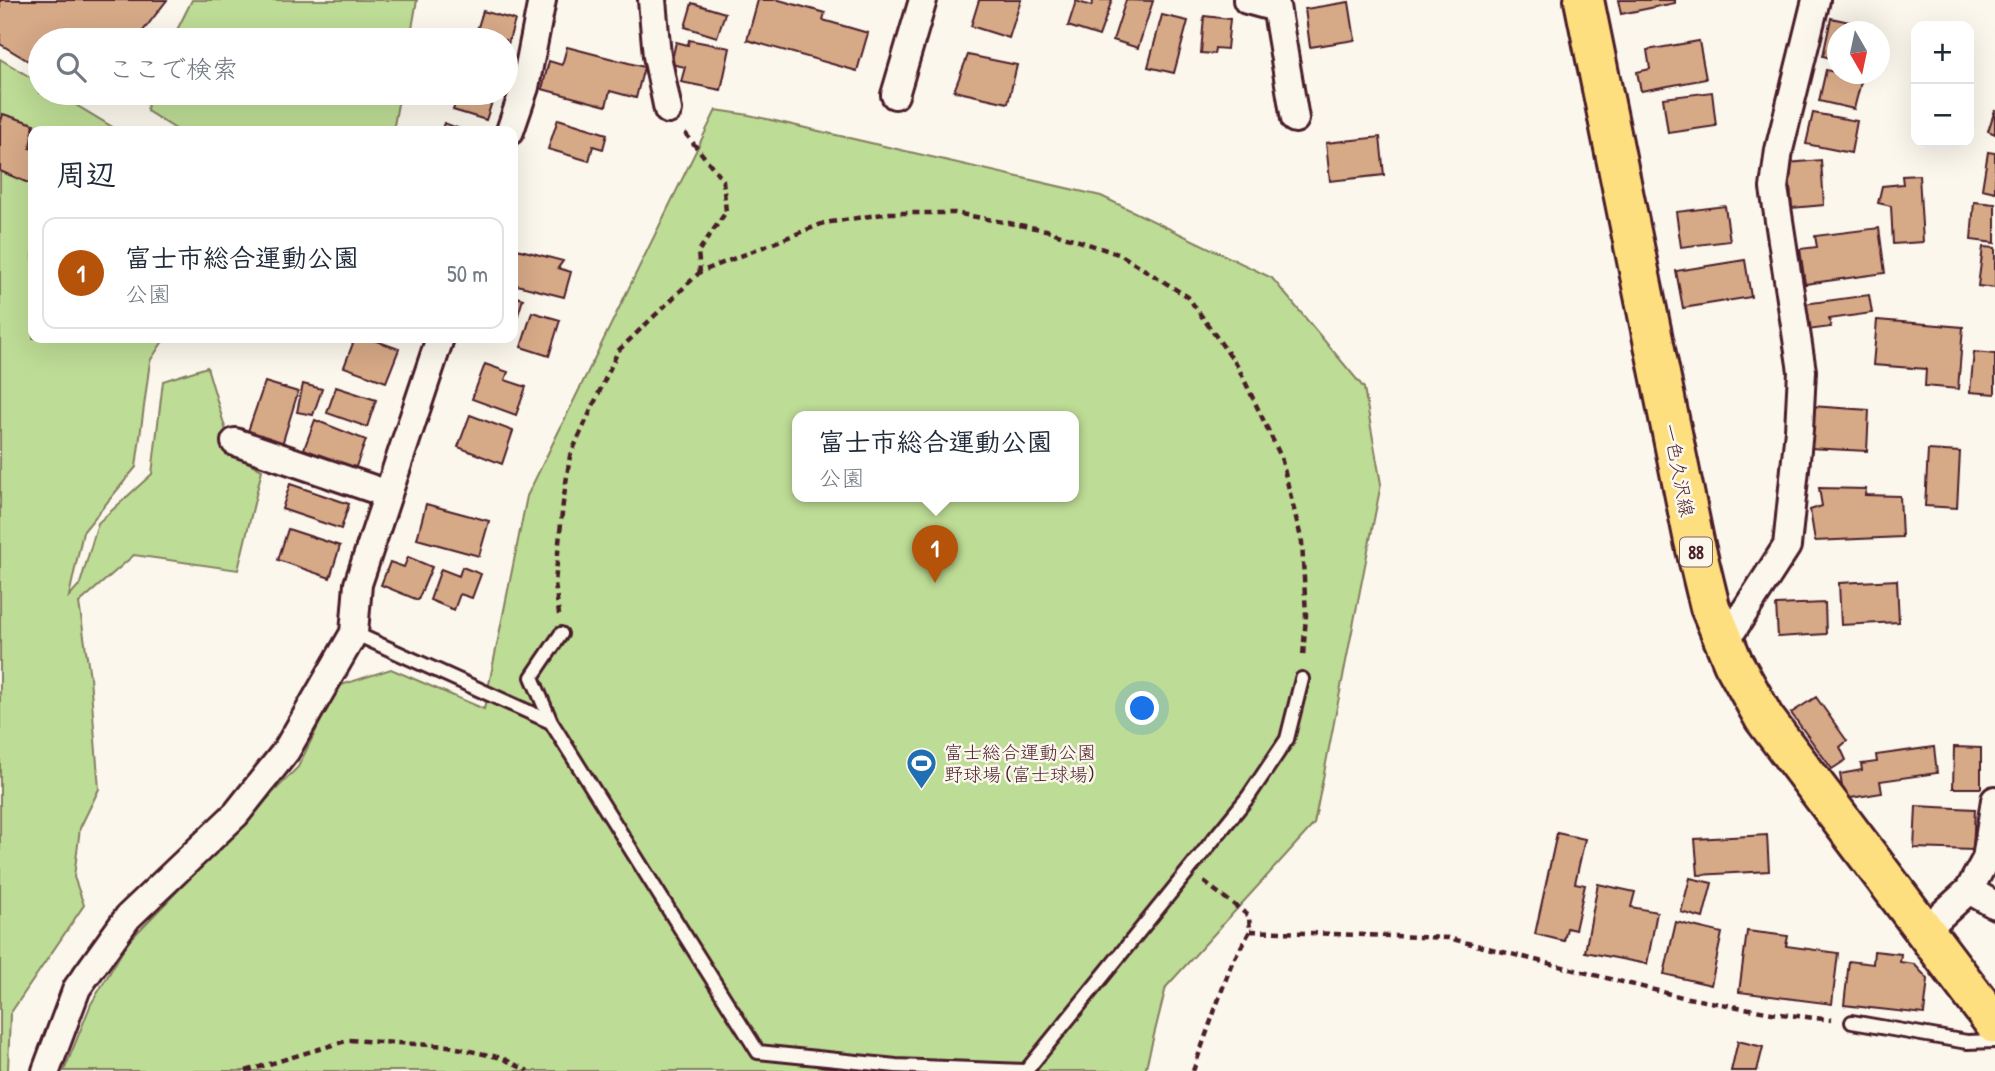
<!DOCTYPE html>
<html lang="ja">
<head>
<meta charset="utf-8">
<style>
  :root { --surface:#fff; --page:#f2f2f3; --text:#1f2937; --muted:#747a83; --line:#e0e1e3; --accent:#b45309 }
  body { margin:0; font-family:"Patrick Hand","Klee One",sans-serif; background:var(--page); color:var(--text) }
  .controls { position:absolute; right:21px; top:21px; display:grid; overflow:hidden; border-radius:14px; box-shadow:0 7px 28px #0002 }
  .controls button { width:63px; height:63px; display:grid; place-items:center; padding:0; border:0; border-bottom:2px solid var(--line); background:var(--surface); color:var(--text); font:35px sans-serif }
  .compass { position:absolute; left:1827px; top:21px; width:63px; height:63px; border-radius:50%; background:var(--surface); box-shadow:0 7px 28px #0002; rotate:171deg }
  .you { position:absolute; left:1143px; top:709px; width:24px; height:24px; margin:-18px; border:5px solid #fff; border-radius:50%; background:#1a73e8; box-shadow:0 0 0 10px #1a73e833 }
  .badge { display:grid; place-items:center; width:46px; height:46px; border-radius:50%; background:var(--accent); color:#fff; font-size:23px; font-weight:700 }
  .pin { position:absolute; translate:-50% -58px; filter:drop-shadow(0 2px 4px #0008) }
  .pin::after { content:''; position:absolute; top:37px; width:24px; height:21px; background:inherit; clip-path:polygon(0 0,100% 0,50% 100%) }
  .popup { position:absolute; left:792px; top:411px; width:287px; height:91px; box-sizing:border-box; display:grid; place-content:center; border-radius:14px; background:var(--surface); filter:drop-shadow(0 2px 5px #0005); font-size:23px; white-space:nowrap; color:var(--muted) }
  .popup b { font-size:26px; color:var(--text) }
  .popup::after { content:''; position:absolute; left:50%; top:100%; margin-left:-14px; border:14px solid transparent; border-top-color:var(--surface) }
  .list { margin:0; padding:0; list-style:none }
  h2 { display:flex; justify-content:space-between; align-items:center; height:91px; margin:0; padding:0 28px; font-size:30px }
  h2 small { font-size:23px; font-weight:400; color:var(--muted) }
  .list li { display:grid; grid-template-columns:46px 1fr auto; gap:21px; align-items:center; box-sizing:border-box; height:112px; margin:0 14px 14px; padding:0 14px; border:2px solid var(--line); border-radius:14px }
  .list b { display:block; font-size:26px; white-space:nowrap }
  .list p { margin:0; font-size:23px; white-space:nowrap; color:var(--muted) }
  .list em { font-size:23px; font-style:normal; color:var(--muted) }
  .icon { flex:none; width:38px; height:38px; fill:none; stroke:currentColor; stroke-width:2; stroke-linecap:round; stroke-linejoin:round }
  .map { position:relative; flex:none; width:1995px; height:1071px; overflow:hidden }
  .search { position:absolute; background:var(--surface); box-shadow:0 7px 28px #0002; left:28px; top:28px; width:490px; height:77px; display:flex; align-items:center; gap:18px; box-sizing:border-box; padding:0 24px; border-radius:38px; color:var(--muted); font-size:26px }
  .panel { position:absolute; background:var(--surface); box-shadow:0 7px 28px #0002; left:28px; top:126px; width:490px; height:217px; border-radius:14px }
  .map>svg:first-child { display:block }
</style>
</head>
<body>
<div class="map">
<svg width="1995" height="1071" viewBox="0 0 1995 1071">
  <rect width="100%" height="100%" fill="#fbf7ec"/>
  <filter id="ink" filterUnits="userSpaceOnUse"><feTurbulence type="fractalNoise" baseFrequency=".0143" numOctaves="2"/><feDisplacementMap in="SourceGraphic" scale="14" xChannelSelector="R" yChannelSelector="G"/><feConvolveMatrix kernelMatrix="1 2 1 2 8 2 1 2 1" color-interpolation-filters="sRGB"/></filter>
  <g filter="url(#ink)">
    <path fill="#bddc95" stroke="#847e60" stroke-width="2" fill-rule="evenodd" d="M192,0H417L410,40H172Z
      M0,59L40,83V93H56L119,131H33V338H165L150,361L136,467L83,532L69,596L80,584L98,523L152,474L163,381L207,367L233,454L262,470L238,570L134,555L79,603L90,677L99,789L80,828L74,877L84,905L10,1014L8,1071H0Z
      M149,93H400L393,131H179L147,111Z
      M716,110L749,115L1101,196L1272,278L1364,388L1381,484L1314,824L1166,987L1145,1071H64L91,1004L128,942L298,767L338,686L391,669L484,709L527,496ZM797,417H1073V497H797Z"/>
    <path fill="#d6a987" stroke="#4a1f2b" stroke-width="2" d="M0,0H167L136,40H40V68L0,44Z
      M758,0H779L825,13L823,20L868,33L857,71L747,40Z
      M979,0H1021L1009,38L971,26Z
      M1094,0H1112L1099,36L1068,26L1076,1L1091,6Z
      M1126,0L1153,1L1138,48L1113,40Z
      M1618,0H1675V3L1621,14Z
      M1349,2L1355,40L1310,47L1305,9Z
      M692,3L725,13L717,37L685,27Z
      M483,11L515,20L506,51V40H474Z
      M1162,15L1188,21L1174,73L1148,67Z
      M1204,16L1230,19L1227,49L1215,48L1214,54L1201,53Z
      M1831,18L1877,28L1876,32H1838V60L1823,56Z
      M689,40L730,48L721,90L681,82L685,67L671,64L676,42L688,45Z
      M1699,41L1706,79L1641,91L1637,72L1650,69L1647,50Z
      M567,47L644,67L636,98L610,91L606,106L542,89L549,61L562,65Z
      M968,55L1017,65L1008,103L954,91Z
      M1826,70L1862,78L1854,109L1819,101Z
      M1712,92L1716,126L1668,133L1663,98Z
      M459,93H495L486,120L453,110Z
      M1995,110V134L1988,131Z
      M1813,113L1857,121L1851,153L1806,144Z
      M3,114L34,124L30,148L33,149V185L0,171V125Z
      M558,119L607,134L603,149L593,146L589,161L548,149Z
      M444,123L465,131H441Z
      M1380,137L1384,175L1330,181L1326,143Z
      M1988,152L1995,153V192L1982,189Z
      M1821,160L1824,205L1792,208L1788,163Z
      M1919,175L1923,242L1893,244L1891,206L1878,203L1882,186L1903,184L1902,176Z
      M1974,202L1995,204V243L1971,240Z
      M1725,206L1730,241L1681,247L1676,212Z
      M1879,228L1885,273L1805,284L1800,249L1817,247L1815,236Z
      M1983,247L1995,248V288L1978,286Z
      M517,249L563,261L558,268L571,272L564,297L513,284V266Z
      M1745,260L1751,297L1683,308L1676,271Z
      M1869,295L1872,313L1829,319L1831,327L1808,330L1804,304Z
      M513,296L523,299L513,331Z
      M532,312L560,320L549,356L521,347Z
      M1877,320L1963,327L1958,389L1925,386L1926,369L1873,365Z
      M355,338H368L399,349L386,382L344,367Z
      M1974,352L1995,354V394L1970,392Z
      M485,364L508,372L505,380L526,387L516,415L472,399Z
      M265,382L298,392L281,448L246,437Z
      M303,384L322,389L313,415L297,412Z
      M336,387L376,400L367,427L327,413Z
      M1811,406L1869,410L1867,451L1809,448Z
      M470,415L513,431L502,464L458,447Z
      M315,420L366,440L355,469L304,449Z
      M1928,450L1960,452L1957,508L1925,506Z
      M290,484L349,504L341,529L282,509Z
      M1819,488L1866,489L1865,495L1900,496L1902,537L1815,541L1810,510L1822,506Z
      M426,504L489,521L479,556L417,539Z
      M288,529L340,546L330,578L278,560Z
      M408,557L432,567L418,600L381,585L390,562L404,567Z
      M462,567L481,574L472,598L460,594L454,610L430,600L441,569L459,576Z
      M1897,580L1899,622L1841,625L1839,583Z
      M1825,603L1826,634L1778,637L1776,605Z
      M1816,697L1847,741L1840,747L1846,760L1832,769L1791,713Z
      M1934,747L1937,773L1880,781L1882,793L1844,799L1840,774L1862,770L1861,764L1877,762L1876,755Z
      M1954,747L1981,748V788H1953Z
      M1916,806L1975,809L1973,850L1914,848Z
      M1557,833L1585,839L1575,883L1585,885L1575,930L1567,928L1564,941L1535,934Z
      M1767,835L1769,871L1698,875L1695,839Z
      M1690,878L1712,883L1703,918L1681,912Z
      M1598,884L1635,892L1631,907L1657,912L1647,964L1585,952Z
      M1676,922L1722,933L1711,985L1664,974Z
      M1747,931L1788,936L1786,946L1838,953L1832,1004L1739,992Z
      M1874,951L1901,954L1900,962L1914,964L1928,979L1924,1014L1844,1005L1849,961L1873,964Z
      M1738,1041L1763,1047L1757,1071H1731Z"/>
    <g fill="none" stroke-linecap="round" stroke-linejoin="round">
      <defs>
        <path id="service" d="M354,633L551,722L758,1052L896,1066L1024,1071
          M551,722L532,677L561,634
          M1852,1022L1967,1042L1995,1041
          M1026,1071L1248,797L1287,739L1302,679"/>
        <path id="minor" d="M652,0L657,56L668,110
          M1247,0L1276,8
          M1275,0L1295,119
          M895,95L923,0
          M510,131L525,87L542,0
          M235,442L388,494
          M1725,642L1787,546L1799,430L1802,371L1774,188L1779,150L1816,0
          M1969,890L1995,905
          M1924,931L1969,890L1986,859L1995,800
          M46,1071L77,988L128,917L236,814L286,751L354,633L358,584L440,338"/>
        <path id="primary" d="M1584,0L1694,541L1710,607L1733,662L1764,718L1995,1024"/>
      </defs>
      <use href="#service" stroke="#4a1f2b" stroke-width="18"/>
      <use href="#minor" stroke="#4a1f2b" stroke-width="32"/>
      <use href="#primary" stroke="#4a1f2b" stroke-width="44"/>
      <path stroke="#4a1f2b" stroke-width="4.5" stroke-dasharray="7 5" stroke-linecap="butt" d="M685,133L723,180L726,212L698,252L700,272
        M559,615L555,583L563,503L570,456L618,351L700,272L824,223L890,213H955L1046,230L1121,255L1188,297L1238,367L1281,457L1302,542L1306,615L1303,657
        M1250,931L1448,938L1682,997L1772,1013L1832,1020
        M246,1071L349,1040L448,1046L502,1058L528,1071
        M1193,1071L1231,965L1250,931L1249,916L1204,882"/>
      <use href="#service" stroke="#fbf7ec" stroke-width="12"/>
      <use href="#minor" stroke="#fbf7ec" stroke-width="26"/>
      <use href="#primary" stroke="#fedf80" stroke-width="38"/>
    </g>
  </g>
  <defs>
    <symbol id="stadium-pin" viewBox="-11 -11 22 30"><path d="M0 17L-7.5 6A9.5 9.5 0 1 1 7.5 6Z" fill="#1f6fb2" stroke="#fbf7ec"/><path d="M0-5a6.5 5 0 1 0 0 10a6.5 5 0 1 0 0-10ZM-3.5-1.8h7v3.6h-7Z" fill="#fff"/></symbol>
  </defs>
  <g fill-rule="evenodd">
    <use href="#stadium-pin" x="904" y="746" width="35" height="47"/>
  </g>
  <g text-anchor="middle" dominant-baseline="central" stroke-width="5" stroke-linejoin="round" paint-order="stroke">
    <rect fill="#fbf7ec" stroke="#7f6065" stroke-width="2" x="1680" y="537.5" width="32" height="29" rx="5"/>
    <g font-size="18" font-weight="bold" fill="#4a1f2b">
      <text x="1696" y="552">88</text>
    </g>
    <g font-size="19" fill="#4a1f2b" stroke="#fbf7ec">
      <text transform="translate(1679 470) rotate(79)">一色久沢線</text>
    </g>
    <g font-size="19" fill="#4a1f2b" stroke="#fbf7ec" text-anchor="start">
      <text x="944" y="752">富士総合運動公園<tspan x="944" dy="22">野球場 (富士球場)</tspan></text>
    </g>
  </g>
</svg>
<div class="controls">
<button>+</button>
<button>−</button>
</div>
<svg class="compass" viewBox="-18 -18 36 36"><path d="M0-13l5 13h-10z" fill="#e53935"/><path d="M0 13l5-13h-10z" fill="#747a83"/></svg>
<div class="you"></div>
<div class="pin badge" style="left:935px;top:583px">1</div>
<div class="popup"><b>富士市総合運動公園</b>公園</div>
<div class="search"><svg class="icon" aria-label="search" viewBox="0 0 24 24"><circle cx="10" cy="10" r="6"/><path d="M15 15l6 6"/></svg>ここで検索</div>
<section class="panel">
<h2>周辺<small></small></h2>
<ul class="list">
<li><span class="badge">1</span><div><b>富士市総合運動公園</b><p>公園</p></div><em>50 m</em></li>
</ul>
</section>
</div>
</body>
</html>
